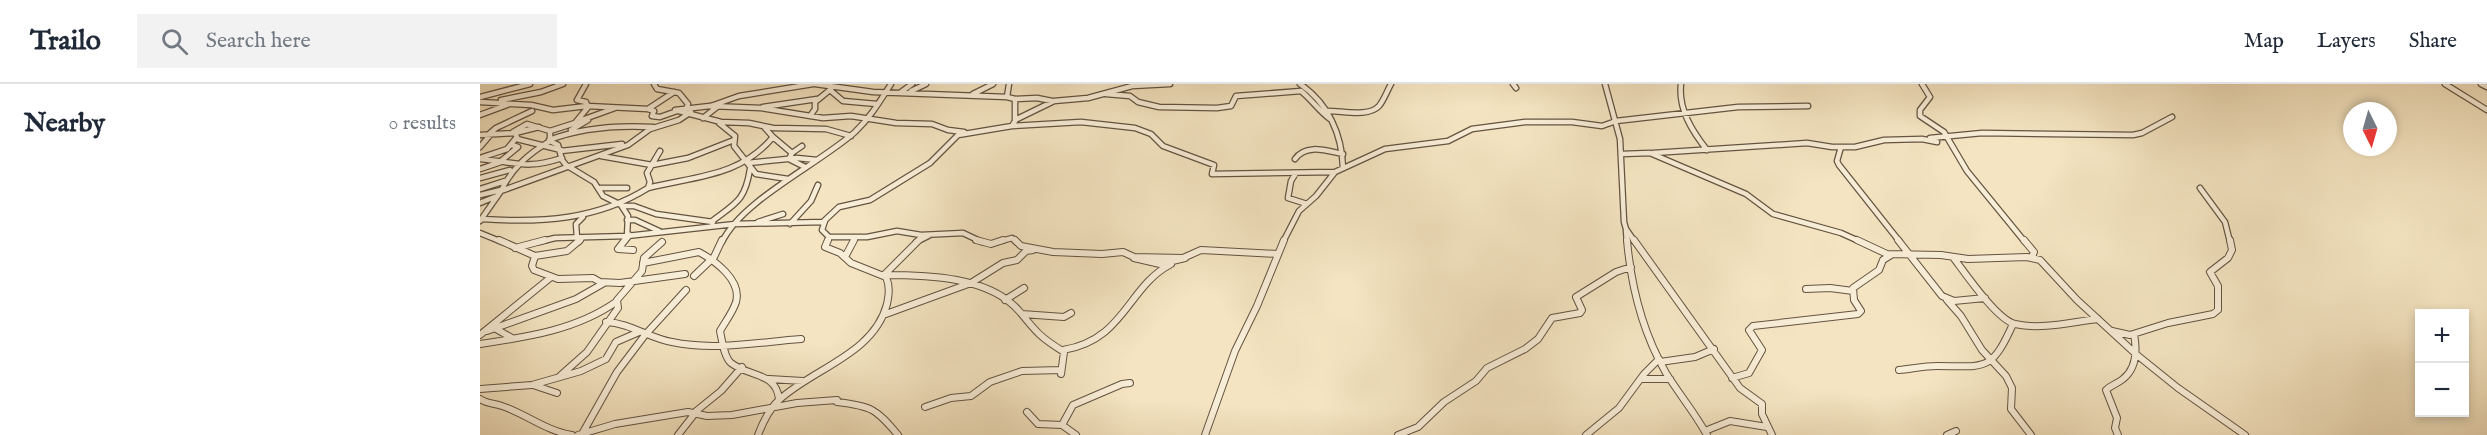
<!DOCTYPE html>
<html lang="en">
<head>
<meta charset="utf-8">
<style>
  :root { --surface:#fff; --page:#f2f2f3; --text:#1f2937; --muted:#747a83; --line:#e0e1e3 }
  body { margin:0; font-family:"IM FELL English",serif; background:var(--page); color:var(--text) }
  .controls { position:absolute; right:18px; bottom:18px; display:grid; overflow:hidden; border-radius:0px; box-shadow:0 3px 9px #0003 }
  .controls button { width:54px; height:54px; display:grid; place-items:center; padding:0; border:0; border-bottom:2px solid var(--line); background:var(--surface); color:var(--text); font:30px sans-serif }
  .compass { position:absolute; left:1863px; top:18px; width:54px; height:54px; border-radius:50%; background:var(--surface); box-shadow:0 3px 9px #0003; rotate:175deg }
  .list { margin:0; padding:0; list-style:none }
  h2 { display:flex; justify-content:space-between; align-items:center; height:78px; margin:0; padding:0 24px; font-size:26px }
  h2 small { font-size:20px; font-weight:400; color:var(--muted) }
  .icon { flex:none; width:33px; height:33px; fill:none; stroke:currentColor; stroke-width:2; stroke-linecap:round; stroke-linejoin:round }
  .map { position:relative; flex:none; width:2007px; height:351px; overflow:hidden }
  header { display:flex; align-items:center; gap:36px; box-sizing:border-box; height:84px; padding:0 30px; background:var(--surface); border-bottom:2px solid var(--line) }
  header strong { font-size:28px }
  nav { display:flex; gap:33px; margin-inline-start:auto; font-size:21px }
  .search { width:420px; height:54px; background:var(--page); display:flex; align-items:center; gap:15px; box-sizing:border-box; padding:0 21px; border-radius:0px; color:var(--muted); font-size:22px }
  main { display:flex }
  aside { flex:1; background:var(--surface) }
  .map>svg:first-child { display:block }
</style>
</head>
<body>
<header>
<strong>Trailo</strong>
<div class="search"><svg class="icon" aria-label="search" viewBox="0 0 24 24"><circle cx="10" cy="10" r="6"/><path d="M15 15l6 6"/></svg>Search here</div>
<nav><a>Map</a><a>Layers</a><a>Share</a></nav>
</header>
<main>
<aside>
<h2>Nearby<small>0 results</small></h2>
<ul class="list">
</ul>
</aside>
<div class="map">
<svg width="2007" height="351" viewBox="0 0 2007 351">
  <rect width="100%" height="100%" fill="#f4e4c1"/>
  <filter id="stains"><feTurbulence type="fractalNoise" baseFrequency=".00333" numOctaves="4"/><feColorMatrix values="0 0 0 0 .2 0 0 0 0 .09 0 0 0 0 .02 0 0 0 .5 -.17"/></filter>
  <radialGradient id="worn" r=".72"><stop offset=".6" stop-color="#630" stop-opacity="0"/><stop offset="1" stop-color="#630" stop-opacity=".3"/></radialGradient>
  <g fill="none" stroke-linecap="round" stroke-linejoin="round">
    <defs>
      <path id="minor-far1" d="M106,0L97,16L106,18L107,22L168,25L174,27L172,32L180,33L197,27
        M174,0L177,5L199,9L208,20L207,23
        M335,0L393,8L527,13
        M820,0C848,19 862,50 863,84
        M1033,0L1036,4
        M1125,0L1140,55L1144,138L1146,145L1155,158
        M1201,0C1198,25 1212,47 1227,66
        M1442,0L1450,13L1440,26V32L1464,48L1487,87L1545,158
        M1965,0L2007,26
        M2001,0L2007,3
        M350,6L363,17L397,20
        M431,7L446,0
        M421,8L432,0
        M493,10L513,0
        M626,10L650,12L658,18L679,23L737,24L751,22L756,12L821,7C832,16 839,27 850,35
        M0,13L50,0
        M535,15L557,14L572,17
        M21,16L61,8L83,0
        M0,18L51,21L73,26L107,22
        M231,22L259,12L333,0
        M283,23L337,15
        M168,25L194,8
        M846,27C860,26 888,34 899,22C904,16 907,7 911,0
        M0,31L27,21
        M330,32L335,25V18L351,5
        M223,34L237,23
        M535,36L574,17L608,14L652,2L690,0
        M99,37L135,24
        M1136,37L1258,23L1328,22
        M239,39L255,52L254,62L276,90L308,95
        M532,42L601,38L655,44L671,50L683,62L734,81L732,90L855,88
        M91,46L108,36
        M33,48L47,40L70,47
        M35,49L59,43
        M9,50L16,44L52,27
        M0,51L35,49L37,53L27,65L0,74
        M371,52L346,45L293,44L269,39L241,38L195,26L230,22L281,24L343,34L371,32L416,39L452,40L468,46L484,48
        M293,53L312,69
        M1450,54L1502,49L1653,51L1662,49L1692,33
        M37,55L81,66
        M69,56C103,43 137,41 173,43
        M70,57L78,61L82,76L86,81L114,98L123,112L141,121L148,132L147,152
        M70,57V47L95,39L109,22
        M322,62L312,69L309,75L325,83
        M0,63L11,50
        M1361,63L1357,77L1359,81L1420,158
        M81,67L142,60
        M1173,69L1327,59L1352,63H1375L1404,56L1442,55L1457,58
        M1142,70L1170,69L1266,110L1293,130L1361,149L1381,158
        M121,72L172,81L208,74L254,56
        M0,75C36,78 45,86 82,74
        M815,75C826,59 847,67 863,70
        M21,77L38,63L32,61
        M268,79L317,74L337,76
        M0,85L21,78
        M816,89L811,97L808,114L827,120
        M0,94L30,86
        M120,104H147
        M168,104C215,92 260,93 293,53L285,44
        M1720,104L1745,138L1750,158
        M0,105L25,97
        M21,107C32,84 48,70 70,57
        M0,111L21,106
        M0,119L17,112
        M142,122H154L176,130L233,138
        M2,135C61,139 117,136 168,104L170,98L167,89L180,67
        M147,136H155L179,147
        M0,137L21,107L148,61L170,45L199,36L211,28
        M345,137L342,146L349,153L347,158
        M231,138C256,119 265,117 270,85
        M278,138L303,130
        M310,140L331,117L338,101
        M1146,147L1147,158
        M0,149L22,158
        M349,153H387L417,147L441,151L483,149L502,158
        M97,154L96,140L103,133
        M59,158L75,154L147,152L255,140L343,138L359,123L390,116L450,79L478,51L532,42L535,37V15L527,13L529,0
        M99,158L102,154
        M144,158L150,151
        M242,158C262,116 339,80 375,48C390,34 400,17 411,0
        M373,158L375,154
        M436,158L450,151
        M518,158L532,154L536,158
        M803,158L819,127L836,112L855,88L905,65L968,57L992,45L1045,38H1092L1122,42L1136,37"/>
      <path id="minor" d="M19,156L55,172L52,182L54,186L78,195L113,194L120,198L140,199L205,190
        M145,156L138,165L153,166
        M496,156L511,160L523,156
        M535,156L541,162L573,168L622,170L643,168L654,173L703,174L721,166L798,170
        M1147,156C1151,202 1163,249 1186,289C1199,310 1215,329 1227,351
        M1154,156L1260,304L1282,320V330L1292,351
        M1377,156L1407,170L1461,171L1488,175L1547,173L1560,176L1597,216L1657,271L1698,304L1765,351
        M1418,156L1462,212L1474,217L1505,214
        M1544,156L1554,168L1552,173
        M35,164L65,156
        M55,172L87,167L100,156
        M365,173L374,156
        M1473,173C1485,189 1517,236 1535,240C1562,246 1592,238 1618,235
        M654,174L680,180L705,174
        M163,179L219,168C235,177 262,196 256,218C253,228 245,238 240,247C242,256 244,273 251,279C269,293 296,288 299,315
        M404,191C446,191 510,192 540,228C557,249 560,253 584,268L581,290
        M404,191L439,156
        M214,192L234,173L242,156
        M1326,205L1350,204L1373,207
        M525,216L544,204
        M1467,216L1481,232L1502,266L1526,292L1532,304L1531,325L1551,351
        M406,230L491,199L523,179L537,176L546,167L553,166
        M542,230L584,233L591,229
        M126,238C150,239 169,254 192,258C234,267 279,258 321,255
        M16,245L32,254
        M7,247L96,215L124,199
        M1632,247L1650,251L1688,239L1733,230L1738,226V202L1730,188L1748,174L1752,166L1750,156
        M0,251L70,194
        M0,260C47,253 96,246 136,218
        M583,266C645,256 647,203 691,180
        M1180,278L1215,273L1234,265
        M1419,286C1431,285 1444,282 1457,282C1505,282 1511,289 1533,240
        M80,292L107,268L138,224L137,216L162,187L164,174L182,158
        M1252,294L1269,289L1282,266L1269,246L1273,242L1378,230L1381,227L1374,216L1373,204L1399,186L1403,176L1411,171
        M289,295L323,297
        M1162,295H1190
        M53,301L77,309
        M0,305L52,301L101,287L126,275L136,258L159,248
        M0,315C7,320 14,319 22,322C46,330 66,347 92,351
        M445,323L471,314L491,312L510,298L542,287L581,286
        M215,328L241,307L262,283
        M547,328L558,340L582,341L596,351
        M582,341L593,321L642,300L650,299
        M1225,347L1250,337L1287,343
        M102,350L137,288L165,251L206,206
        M98,351L135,340L208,328L227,332L252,331L317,319L357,316V318C392,322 396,325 418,351
        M198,351L216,328
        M278,351C283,338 289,325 299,316C334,284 394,270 407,220C409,210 410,202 406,193L371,179L360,169L345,163L348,156
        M725,351L755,267L777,222L804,156
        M918,351L938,343L964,318L996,297L1007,284L1045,265L1058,255L1072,234L1100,229L1102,226L1096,213L1136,188L1151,183
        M1106,351L1139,324L1164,290L1179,275
        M1467,351L1476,347
        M1638,351L1635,344L1637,334L1626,306C1631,301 1637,300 1643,295C1657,284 1657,266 1654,250"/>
    </defs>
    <use href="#minor-far1" stroke="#635442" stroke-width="7"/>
    <use href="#minor" stroke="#635442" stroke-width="8"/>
    <use href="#minor-far1" stroke="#f8edd7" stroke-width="4.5"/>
    <use href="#minor" stroke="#f8edd7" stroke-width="6"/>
  </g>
  <rect width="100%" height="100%" filter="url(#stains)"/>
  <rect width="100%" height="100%" fill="url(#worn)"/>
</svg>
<div class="controls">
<button>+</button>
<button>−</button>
</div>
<svg class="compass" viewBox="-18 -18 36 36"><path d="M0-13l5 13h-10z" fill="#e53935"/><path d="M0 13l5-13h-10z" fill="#747a83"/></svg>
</div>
</main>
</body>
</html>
